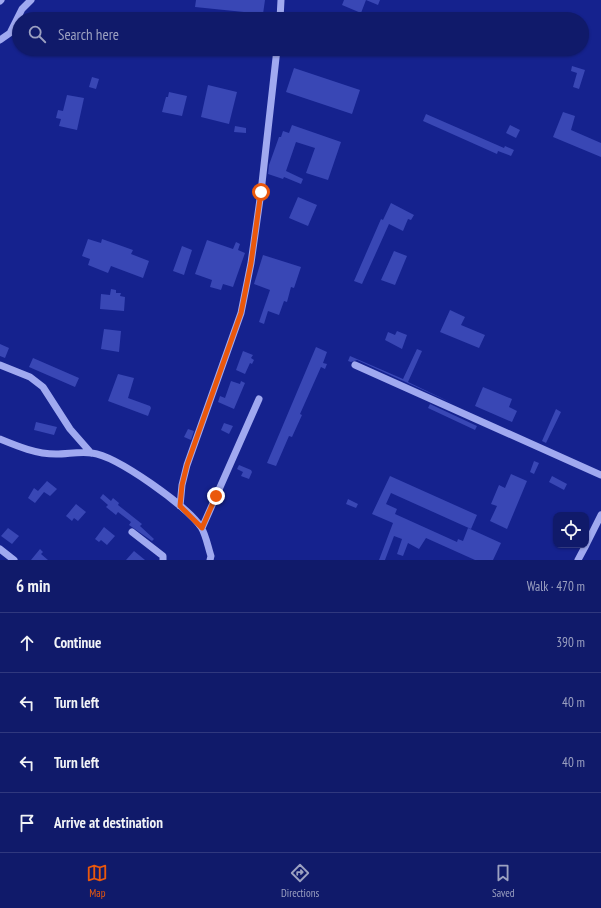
<!DOCTYPE html>
<html lang="en">
<head>
<meta charset="utf-8">
<style>
  :root { --surface:#101a6a; --page:#192370; --text:#f1f3f6; --muted:#9ca1c1; --line:#30387e; --accent:#ea580c }
  body { margin:0; font-family:"PT Sans Narrow",sans-serif; background:var(--page); color:var(--text) }
  .controls { position:absolute; right:12px; bottom:12px; display:grid; overflow:hidden; border-radius:8px; box-shadow:0 1px 3px #0004 }
  .controls button { width:36px; height:36px; display:grid; place-items:center; padding:0; border:0; border-bottom:1px solid var(--line); background:var(--surface); color:var(--text); font:20px sans-serif }
  .stop { position:absolute; width:12px; height:12px; margin:-9px; border:3px solid #ea580c; border-radius:50%; background:#fff }
  .stop.end { background:#ea580c; border-color:#fff; box-shadow:0 1px 4px #0008 }
  .list { margin:0; padding:0; list-style:none }
  h2 { display:flex; justify-content:space-between; align-items:center; height:52px; margin:0; padding:0 16px; font-size:17px }
  h2 small { font-size:13px; font-weight:400; color:var(--muted) }
  .list li { display:grid; grid-template-columns:26px 1fr auto; gap:12px; align-items:center; box-sizing:border-box; height:60px; padding:0 16px; border-top:1px solid var(--line) }
  .list b { display:block; font-size:15px; white-space:nowrap }
  .list em { font-size:13px; font-style:normal; color:var(--muted) }
  .icon { flex:none; width:22px; height:22px; fill:none; stroke:currentColor; stroke-width:2; stroke-linecap:round; stroke-linejoin:round }
  .map { position:relative; flex:none; width:601px; height:560px; overflow:hidden }
  .search { position:absolute; background:var(--surface); box-shadow:0 1px 3px #0004; left:12px; right:12px; top:12px; height:44px; display:flex; align-items:center; gap:10px; box-sizing:border-box; padding:0 14px; border-radius:22px; color:var(--muted); font-size:15px }
  .sheet { height:292px; background:var(--surface) }
  nav { display:flex; justify-content:space-around; align-items:center; box-sizing:border-box; height:56px; border-top:1px solid var(--line); background:var(--surface); font-size:11px; color:var(--muted) }
  nav a { display:grid; justify-items:center; gap:2px }
  nav .on { color:var(--accent) }
  .map>svg:first-child { display:block }
</style>
</head>
<body>
<div class="map">
<svg width="601" height="560" viewBox="0 0 601 560">
  <rect width="100%" height="100%" fill="#15228e"/>
  <path fill="#3947b5" d="M196,0H265L263,14L195,7Z
    M344,0H380L378,5L366,0L361,13L342,5Z
    M572,66L585,70L579,89L573,87L577,73L571,71Z
    M294,68L360,90L352,114L286,92Z
    M92,77L99,79L96,89L89,87Z
    M208,85L237,92L229,124L201,117Z
    M169,92L187,96L182,116L162,112L166,97H168Z
    M67,95L84,98L77,130L59,126L61,119L56,118L58,110L63,111Z
    M563,112L575,116L571,130L601,143V157L553,137Z
    M426,114L504,148L505,146L514,150L511,156L498,151L497,154L423,121Z
    M292,125L341,142L328,180L306,173L315,148L296,142L286,171L303,179L301,184L284,177L283,179L268,174L269,165L279,137H281L283,131L289,133Z
    M510,125L520,130L516,138L506,133Z
    M235,126L246,128V133L234,132Z
    M298,197L317,205L308,226L289,218Z
    M391,203L414,215L411,220L408,219L403,231L389,224L362,284L354,281L381,219L383,220Z
    M88,239L101,243L102,239L133,250L131,254L149,261L143,278L111,266L108,273L88,265L90,259L82,256Z
    M207,240L233,249L236,242L240,244L238,250L245,253L233,287L223,284L221,290L210,287L212,280L195,274Z
    M182,246L192,250L184,275L173,271Z
    M394,251L407,256L395,285L381,280Z
    M263,255L301,267L294,288L291,287L287,302L284,301L279,315L268,311L264,324L259,322L270,290L254,284Z
    M111,289L116,290V293H121L120,296L125,297L124,311L100,309L101,294L110,295Z
    M450,310L465,317L461,325L485,335L479,348L440,332Z
    M104,329L121,331L119,352L101,349Z
    M397,331L407,335L402,349L385,340L388,332L395,335Z
    M0,344L9,348L5,358L0,356Z
    M316,347L327,352L323,363L327,364L325,369L321,367L300,414L302,415L292,437L289,436L276,466L267,463Z
    M417,349L422,351L408,382L454,404L357,360L351,362L348,361L350,356L403,379Z
    M243,351L253,355L251,358L254,360L252,364L250,363L245,374L236,370Z
    M33,358L79,378L75,387L29,367Z
    M118,374L134,378L128,398L150,406L151,408L148,416L108,401Z
    M231,381L240,384L241,381L245,383L234,409L218,402L220,396L225,398Z
    M483,387L512,399L509,407L517,411L512,422L475,406Z
    M430,404L477,426L475,430L428,408Z
    M556,409L561,412L546,443L542,441Z
    M36,422L57,427L54,435L34,430Z
    M224,423L233,426L229,434L221,430Z
    M188,429L194,431L191,440L184,437Z
    M534,461L539,463L534,474L530,472Z
    M239,465L251,470L252,472L249,479L241,476L243,472L237,469Z
    M511,474L527,481L507,529L490,521L497,506L491,504L499,485L505,488Z
    M390,476L477,515L471,529L391,493L386,504L397,509L395,514L457,542L458,539L463,541L468,528L501,543L493,560H475L426,538L419,549L408,543L403,556L397,554L402,539L394,536L385,560H379L393,523L372,514Z
    M552,476L567,484L564,490L549,482Z
    M47,481L57,489L50,496L44,492L35,503L28,498L34,488L38,491Z
    M103,494L111,501L113,498L119,503L118,505L142,524L140,526L154,539L152,541L129,525L131,522L118,512L116,515L106,507L108,505L100,498Z
    M348,499L358,504L356,508L346,504Z
    M76,504L86,512L78,521L74,518L72,521L66,516Z
    M104,527L115,536L107,545L101,540L99,542L95,539Z
    M8,528L19,536L12,544L1,536Z
    M40,549L43,552L41,554L48,560H31Z
    M134,551L145,560H126Z"/>
  <g fill="none" stroke-linecap="round" stroke-linejoin="round">
    <path stroke="#a0a9f0" stroke-width="7" d="M0,1L1,0
      M280,19L281,0
      M0,40L10,33L22,9L31,0
      M0,365L30,377L43,387L70,429L91,453
      M355,365L601,475
      M0,439C17,446 36,454 56,454C68,454 80,451 92,453C117,456 187,506 201,527C206,535 208,547 211,556L210,560
      M180,506L182,485L187,465L241,313L251,263L261,192L277,49
      M202,528L259,399
      M132,532L163,556V560
      M586,545L601,515
      M0,549L14,560
      M578,560L586,545"/>
  </g>
  <g fill="none" stroke-linecap="round" stroke-linejoin="round">
    <path stroke="#ea580c" stroke-width="5" d="M216,496L202,528L180,506L182,485L187,465L241,313L251,263L261,192"/>
  </g>
</svg>
<div class="controls">
<button><svg class="icon" aria-label="locate" viewBox="0 0 24 24"><circle cx="12" cy="12" r="6"/><path d="M12 2v4M12 18v4M2 12h4M18 12h4"/></svg></button>
</div>
<div class="stop" style="left:261px;top:192px"></div>
<div class="stop end" style="left:216px;top:496px"></div>
<div class="search"><svg class="icon" aria-label="search" viewBox="0 0 24 24"><circle cx="10" cy="10" r="6"/><path d="M15 15l6 6"/></svg>Search here</div>
</div>
<section class="sheet">
<h2>6 min<small>Walk · 470 m</small></h2>
<ul class="list">
<li><svg class="icon" aria-label="ahead" viewBox="0 0 24 24"><path d="M12 20V5M6 11l6-6 6 6"/></svg><div><b>Continue</b></div><em>390 m</em></li>
<li><svg class="icon" aria-label="left" viewBox="0 0 24 24"><path d="M17 20v-9H6M10 6l-5 5 5 5"/></svg><div><b>Turn left</b></div><em>40 m</em></li>
<li><svg class="icon" aria-label="left" viewBox="0 0 24 24"><path d="M17 20v-9H6M10 6l-5 5 5 5"/></svg><div><b>Turn left</b></div><em>40 m</em></li>
<li><svg class="icon" aria-label="arrive" viewBox="0 0 24 24"><path d="M6 21V4h12l-3 4 3 4H6"/></svg><div><b>Arrive at destination</b></div></li>
</ul>
</section>
<nav>
<a class="on"><svg class="icon" aria-label="map" viewBox="0 0 24 24"><path d="M3 6l6-2 6 2 6-2v14l-6 2-6-2-6 2zM9 4v14M15 6v14"/></svg>Map</a>
<a><svg class="icon" aria-label="directions" viewBox="0 0 24 24"><path d="M12 3l9 9-9 9-9-9zM9 14v-3h6M13 9l2 2-2 2"/></svg>Directions</a>
<a><svg class="icon" aria-label="saved" viewBox="0 0 24 24"><path d="M7 4h10v16l-5-4-5 4z"/></svg>Saved</a>
</nav>
</body>
</html>
